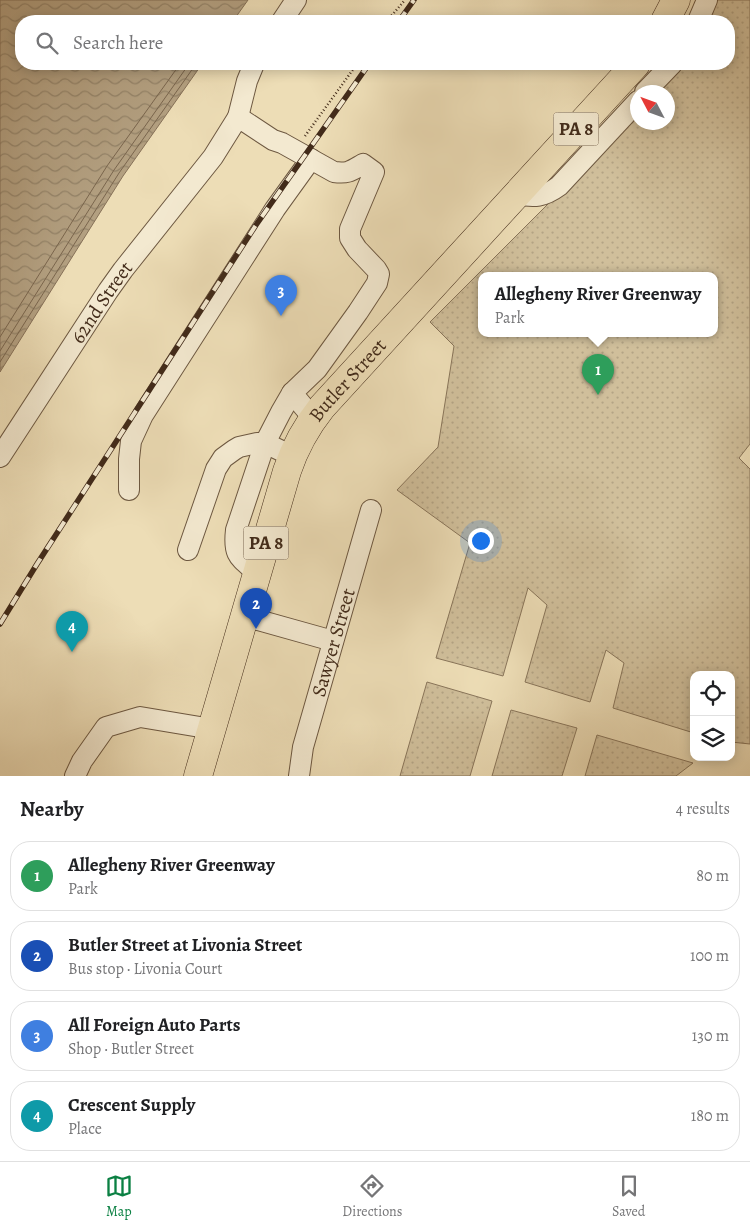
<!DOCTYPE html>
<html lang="en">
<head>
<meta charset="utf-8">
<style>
  :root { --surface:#fff; --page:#f2f2f2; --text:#202124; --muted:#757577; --line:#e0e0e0; --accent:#0b8043 }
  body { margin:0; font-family:Alegreya,serif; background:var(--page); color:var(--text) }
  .controls { position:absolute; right:15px; bottom:15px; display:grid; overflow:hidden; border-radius:10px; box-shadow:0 2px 12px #0003 }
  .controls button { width:45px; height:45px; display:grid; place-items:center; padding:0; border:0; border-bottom:1px solid var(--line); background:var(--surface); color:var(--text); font:25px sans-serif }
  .compass { position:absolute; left:630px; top:85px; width:45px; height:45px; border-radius:50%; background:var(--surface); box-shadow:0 2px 12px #0003; rotate:311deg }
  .you { position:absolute; left:480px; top:540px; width:18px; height:18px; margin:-12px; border:4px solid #fff; border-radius:50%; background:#1a73e8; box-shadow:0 0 0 8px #1a73e833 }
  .badge { display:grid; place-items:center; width:32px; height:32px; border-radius:50%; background:var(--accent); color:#fff; font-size:16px; font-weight:700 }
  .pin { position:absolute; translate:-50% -41px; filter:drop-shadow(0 1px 2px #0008) }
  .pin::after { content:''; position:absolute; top:26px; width:18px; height:15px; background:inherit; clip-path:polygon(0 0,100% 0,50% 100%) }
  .popup { position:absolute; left:478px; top:272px; width:240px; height:65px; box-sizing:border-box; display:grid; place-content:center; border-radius:10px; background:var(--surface); filter:drop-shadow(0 1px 4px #0005); font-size:16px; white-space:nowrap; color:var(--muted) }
  .popup b { font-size:19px; color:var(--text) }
  .popup::after { content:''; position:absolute; left:50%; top:100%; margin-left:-10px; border:10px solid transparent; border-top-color:var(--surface) }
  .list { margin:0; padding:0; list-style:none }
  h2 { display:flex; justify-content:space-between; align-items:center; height:65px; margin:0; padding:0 20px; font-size:21px }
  h2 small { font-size:16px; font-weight:400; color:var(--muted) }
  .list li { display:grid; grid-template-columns:32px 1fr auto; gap:15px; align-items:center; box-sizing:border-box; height:70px; margin:0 10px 10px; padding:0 10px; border:1px solid var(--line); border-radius:20px }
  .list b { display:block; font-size:19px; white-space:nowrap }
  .list p { margin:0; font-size:16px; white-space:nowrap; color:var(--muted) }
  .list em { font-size:16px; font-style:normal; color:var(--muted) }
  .icon { flex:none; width:28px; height:28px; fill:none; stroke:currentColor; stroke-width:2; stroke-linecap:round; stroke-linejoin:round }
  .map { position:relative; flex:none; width:750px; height:776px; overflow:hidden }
  .search { position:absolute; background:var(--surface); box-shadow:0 2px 12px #0003; left:15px; right:15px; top:15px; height:55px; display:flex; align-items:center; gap:12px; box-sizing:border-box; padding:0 18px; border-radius:20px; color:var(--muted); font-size:19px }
  .sheet { height:385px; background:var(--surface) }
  nav { display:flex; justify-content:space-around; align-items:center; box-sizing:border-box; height:70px; border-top:1px solid var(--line); background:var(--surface); font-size:14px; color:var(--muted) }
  nav a { display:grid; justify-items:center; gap:2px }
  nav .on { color:var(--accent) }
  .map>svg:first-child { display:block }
</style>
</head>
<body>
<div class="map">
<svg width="750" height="776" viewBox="0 0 750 776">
  <defs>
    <pattern id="park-dots" width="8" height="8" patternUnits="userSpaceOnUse" patternTransform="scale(1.25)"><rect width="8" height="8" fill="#d0bf9b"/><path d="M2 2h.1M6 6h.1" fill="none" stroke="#b4a485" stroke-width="1.8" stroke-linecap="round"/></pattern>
    <pattern id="water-waves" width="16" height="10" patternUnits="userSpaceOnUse" patternTransform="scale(1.25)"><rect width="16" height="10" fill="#b3a081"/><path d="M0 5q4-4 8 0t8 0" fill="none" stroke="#938369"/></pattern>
  </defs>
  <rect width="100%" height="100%" fill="#edddb6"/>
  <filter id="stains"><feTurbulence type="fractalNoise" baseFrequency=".004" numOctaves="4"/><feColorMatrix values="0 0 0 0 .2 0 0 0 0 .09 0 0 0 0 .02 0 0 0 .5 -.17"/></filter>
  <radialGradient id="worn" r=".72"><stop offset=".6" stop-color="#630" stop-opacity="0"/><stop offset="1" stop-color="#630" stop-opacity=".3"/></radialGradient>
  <path fill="url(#park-dots)" stroke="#89755a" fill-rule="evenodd" d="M714,0H750V444L739,458L750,469V744L731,742V675H694V733L613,708L624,663L606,650L590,702L525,682L547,605L528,588L503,676L436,658L470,543L397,490L438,447L454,346L430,322L611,141L637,109L638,122H668V92H651L676,64H729V21H704ZM482,276H714V334H482Z
    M427,682L492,701L470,776H400Z
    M511,710L577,728L562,776H492Z
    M597,735L693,763L676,776H585Z"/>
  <path fill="url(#water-waves)" stroke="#867158" d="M0,0H248L233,21H21V64H202L123,176L0,372Z"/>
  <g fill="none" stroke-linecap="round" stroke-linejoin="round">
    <path stroke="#7a664e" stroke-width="1" d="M0,337L107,166L180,64
      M0,351L114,170L189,64
      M0,362L119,173L196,64"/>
    <defs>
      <g id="minor">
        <path d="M282,21L296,0"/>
        <path d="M698,21L707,0"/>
        <path d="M645,92L672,64"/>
        <path d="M238,117L247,81L254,64"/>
        <path d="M517,194C534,198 544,197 559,186L638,101"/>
        <path id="s1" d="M0,457L108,291L123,270L213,157L238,117L273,140L282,143L334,172C348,174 351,171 363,164L374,172L350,229V238L357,249L376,269L379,274L377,283L358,312L317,369L292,393L313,418"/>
        <path d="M129,490V459L131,441L143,415L275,209L311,159"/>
        <path d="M188,550L216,469L223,458L234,450L239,447L257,443H265L292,456"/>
        <path d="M257,573C239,557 233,556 236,530L265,443L281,412L292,393"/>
        <path d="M244,616L333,641"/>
        <path d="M75,776L82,761L106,727L140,717L212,729"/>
        <path id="s2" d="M299,776L303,747L371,510"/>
      </g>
      <g id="highway">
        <path d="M665,21L676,0"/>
        <path id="s3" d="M198,776L287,471C295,447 306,427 322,407L636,64"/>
      </g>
    </defs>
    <use href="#minor" stroke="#6d5841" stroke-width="22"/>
    <use href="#highway" stroke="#422b1a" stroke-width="29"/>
    <path stroke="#422b1a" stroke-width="2.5" stroke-dasharray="1 2.5" stroke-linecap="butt" d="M387,21L405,0
      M305,136L357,64"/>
    <use href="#minor" stroke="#f3e9d0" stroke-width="20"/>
    <use href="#highway" stroke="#edddb6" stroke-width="28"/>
    <defs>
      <path id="rail" d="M399,21L414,0
        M0,624L37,564L256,225L369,64"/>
    </defs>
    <use href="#rail" stroke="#422b1a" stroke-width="5.5"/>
    <use href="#rail" stroke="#f3e9d0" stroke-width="4" stroke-dasharray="11" stroke-linecap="butt"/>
  </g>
  <g text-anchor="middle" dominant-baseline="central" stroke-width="4.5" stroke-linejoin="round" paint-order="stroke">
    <g fill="#f3e9d0" stroke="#776451" stroke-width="1">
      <rect x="553.5" y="112.5" width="45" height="33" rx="4"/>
      <rect x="243.5" y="526.5" width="45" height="33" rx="4"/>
    </g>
    <g font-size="19" font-weight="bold" fill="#422b1a">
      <text x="576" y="129">PA 8</text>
      <text x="266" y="543">PA 8</text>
    </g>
    <g font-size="20" fill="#422b1a" stroke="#f3e9d0">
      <text stroke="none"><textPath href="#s1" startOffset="185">62nd Street</textPath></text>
      <text stroke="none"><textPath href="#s3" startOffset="428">Butler Street</textPath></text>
      <text stroke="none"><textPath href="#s2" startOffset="138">Sawyer Street</textPath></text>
    </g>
  </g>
  <rect width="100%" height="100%" filter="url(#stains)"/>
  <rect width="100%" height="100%" fill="url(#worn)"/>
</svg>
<div class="controls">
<button><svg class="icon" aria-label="locate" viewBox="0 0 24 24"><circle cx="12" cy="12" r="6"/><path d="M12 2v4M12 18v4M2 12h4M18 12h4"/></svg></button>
<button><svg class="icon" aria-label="layers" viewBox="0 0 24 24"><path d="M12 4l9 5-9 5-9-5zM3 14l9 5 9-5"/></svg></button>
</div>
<svg class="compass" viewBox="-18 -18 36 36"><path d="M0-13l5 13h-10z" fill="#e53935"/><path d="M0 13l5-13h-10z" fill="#757577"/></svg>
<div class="you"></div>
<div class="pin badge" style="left:598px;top:395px;background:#2e9e5b">1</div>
<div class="popup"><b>Allegheny River Greenway</b>Park</div>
<div class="pin badge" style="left:256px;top:629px;background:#1a4fb4">2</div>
<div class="pin badge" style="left:281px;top:316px;background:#3f7fe0">3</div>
<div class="pin badge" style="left:72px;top:652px;background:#0f9aa8">4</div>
<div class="search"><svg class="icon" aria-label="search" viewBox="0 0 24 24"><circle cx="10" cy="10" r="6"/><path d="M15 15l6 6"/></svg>Search here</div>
</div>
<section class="sheet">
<h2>Nearby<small>4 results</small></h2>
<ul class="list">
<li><span class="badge" style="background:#2e9e5b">1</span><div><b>Allegheny River Greenway</b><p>Park</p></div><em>80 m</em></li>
<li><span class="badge" style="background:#1a4fb4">2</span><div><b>Butler Street at Livonia Street</b><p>Bus stop · Livonia Court</p></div><em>100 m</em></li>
<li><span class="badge" style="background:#3f7fe0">3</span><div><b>All Foreign Auto Parts</b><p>Shop · Butler Street</p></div><em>130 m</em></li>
<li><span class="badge" style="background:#0f9aa8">4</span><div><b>Crescent Supply</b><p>Place</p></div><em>180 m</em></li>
</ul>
</section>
<nav>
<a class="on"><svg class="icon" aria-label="map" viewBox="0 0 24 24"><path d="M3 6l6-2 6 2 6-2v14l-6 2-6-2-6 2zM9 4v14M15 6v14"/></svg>Map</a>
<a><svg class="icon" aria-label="directions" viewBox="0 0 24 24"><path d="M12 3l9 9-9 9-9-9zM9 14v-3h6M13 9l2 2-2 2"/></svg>Directions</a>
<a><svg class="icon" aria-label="saved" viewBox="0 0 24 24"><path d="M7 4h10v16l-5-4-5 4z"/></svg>Saved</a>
</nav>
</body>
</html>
